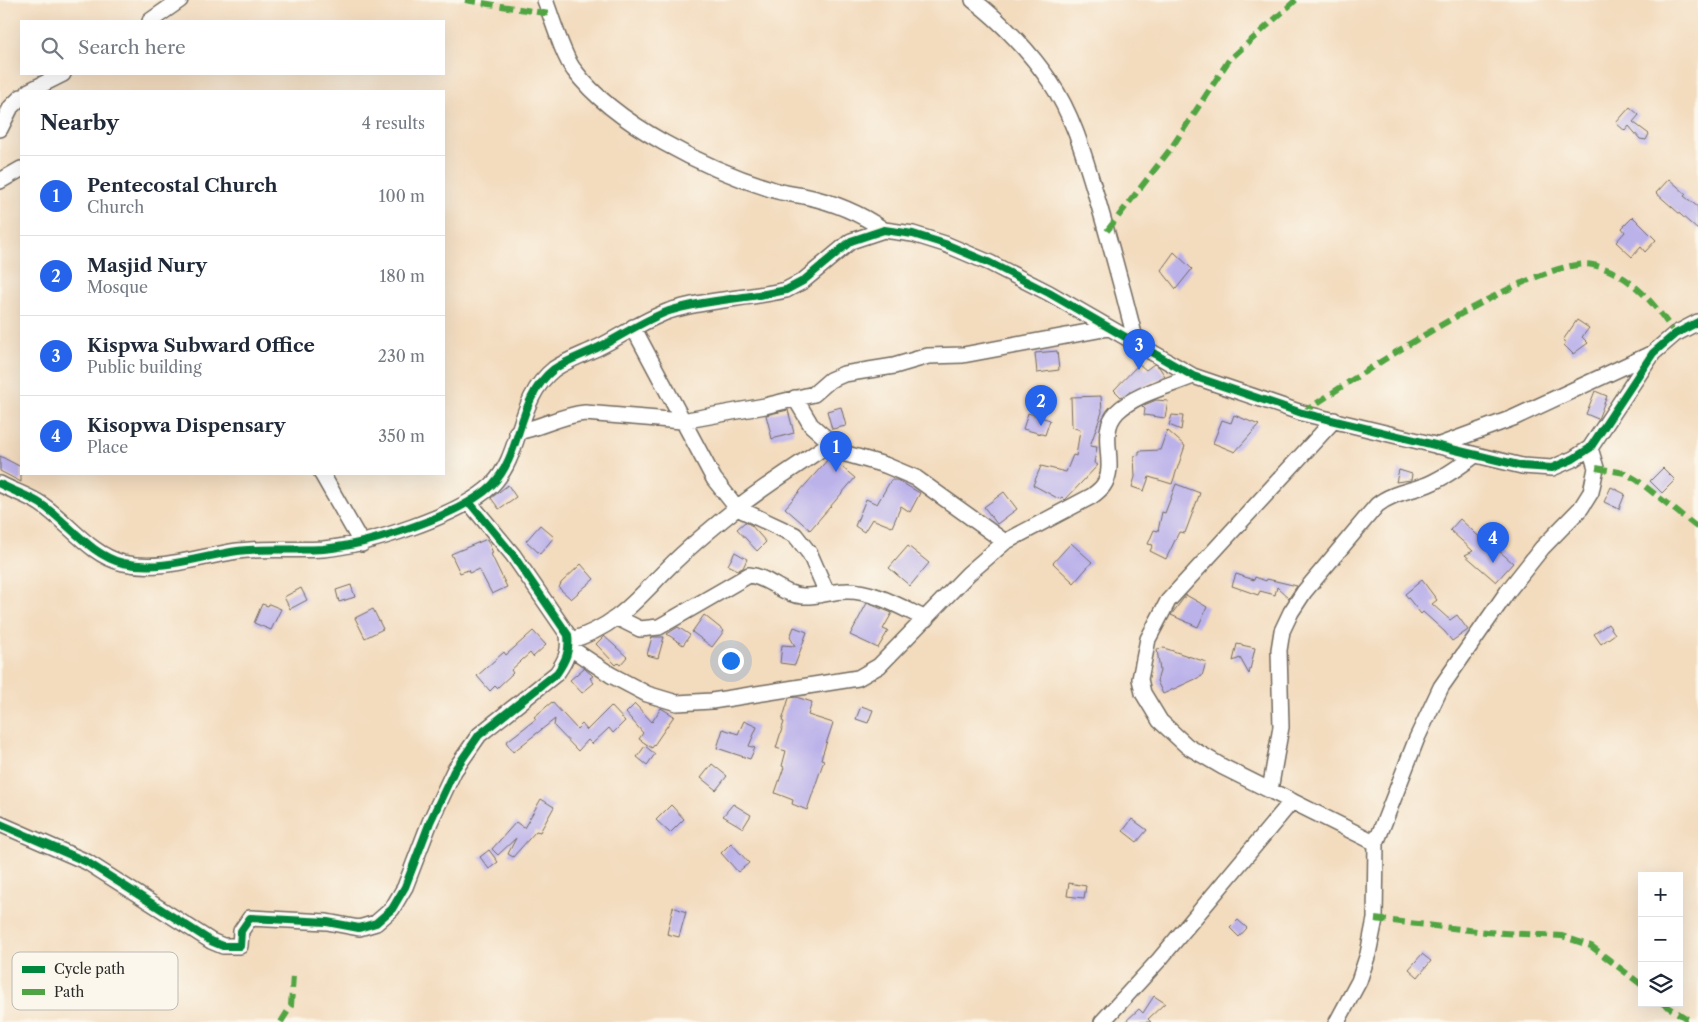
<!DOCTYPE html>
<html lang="en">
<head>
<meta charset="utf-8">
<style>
  :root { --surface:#fff; --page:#f2f2f3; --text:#1f2937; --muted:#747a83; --line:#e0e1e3; --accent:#2563eb }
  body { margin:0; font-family:"Libre Caslon Text",serif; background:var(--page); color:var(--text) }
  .controls { position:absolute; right:15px; bottom:15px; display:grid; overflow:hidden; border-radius:0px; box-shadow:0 5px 20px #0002 }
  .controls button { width:45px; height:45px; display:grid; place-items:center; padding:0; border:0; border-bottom:1px solid var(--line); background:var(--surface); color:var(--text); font:25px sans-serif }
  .you { position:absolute; left:730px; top:660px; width:18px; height:18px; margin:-12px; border:4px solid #fff; border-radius:50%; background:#1a73e8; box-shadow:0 0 0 8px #1a73e833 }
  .badge { display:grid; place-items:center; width:32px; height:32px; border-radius:50%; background:var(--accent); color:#fff; font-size:16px; font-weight:700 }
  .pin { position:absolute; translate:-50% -41px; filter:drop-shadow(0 1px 2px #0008) }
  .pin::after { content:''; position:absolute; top:26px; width:18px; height:15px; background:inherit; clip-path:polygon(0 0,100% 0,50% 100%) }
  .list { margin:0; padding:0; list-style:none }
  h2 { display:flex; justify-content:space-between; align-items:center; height:65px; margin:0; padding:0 20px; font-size:21px }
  h2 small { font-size:16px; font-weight:400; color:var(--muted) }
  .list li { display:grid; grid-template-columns:32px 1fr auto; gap:15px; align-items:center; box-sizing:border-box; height:80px; padding:0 20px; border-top:1px solid var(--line) }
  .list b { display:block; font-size:19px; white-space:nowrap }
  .list p { margin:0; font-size:16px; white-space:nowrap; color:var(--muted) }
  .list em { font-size:16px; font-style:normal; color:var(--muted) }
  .icon { flex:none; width:28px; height:28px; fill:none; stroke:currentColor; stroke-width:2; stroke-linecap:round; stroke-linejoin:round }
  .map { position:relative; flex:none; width:1698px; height:1022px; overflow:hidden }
  .search { position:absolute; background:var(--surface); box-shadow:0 5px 20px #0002; left:20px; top:20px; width:425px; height:55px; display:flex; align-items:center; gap:12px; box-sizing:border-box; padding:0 18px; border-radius:0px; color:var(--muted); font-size:19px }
  .panel { position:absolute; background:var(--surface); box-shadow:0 5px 20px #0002; left:20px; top:90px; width:425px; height:385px; border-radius:0px }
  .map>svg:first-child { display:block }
</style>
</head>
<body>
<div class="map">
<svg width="1698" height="1022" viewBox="0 0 1698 1022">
  <rect width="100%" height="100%" fill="#fbf7ec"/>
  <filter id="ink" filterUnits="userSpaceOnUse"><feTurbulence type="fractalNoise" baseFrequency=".02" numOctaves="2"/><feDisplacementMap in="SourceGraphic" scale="10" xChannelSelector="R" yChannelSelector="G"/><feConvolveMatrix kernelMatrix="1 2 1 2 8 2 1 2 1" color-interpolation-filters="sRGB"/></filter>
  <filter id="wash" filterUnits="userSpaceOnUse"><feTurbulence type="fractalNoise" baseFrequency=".0096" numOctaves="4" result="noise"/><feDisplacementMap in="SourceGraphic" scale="20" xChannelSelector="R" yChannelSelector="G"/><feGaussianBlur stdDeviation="1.12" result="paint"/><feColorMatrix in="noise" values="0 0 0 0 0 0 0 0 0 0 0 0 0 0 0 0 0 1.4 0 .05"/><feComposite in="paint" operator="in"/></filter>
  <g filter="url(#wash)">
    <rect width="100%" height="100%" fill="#f3dbbe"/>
    <g id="blocks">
      <path fill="#bcb2ea" d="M1630,107L1639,115L1633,122L1649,134L1646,140L1640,139L1629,126L1625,131L1616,123Z
        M1669,179L1686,194L1684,196L1698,207V230L1656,193Z
        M1633,217L1656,240L1645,252L1641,247L1632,257L1616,242L1625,232L1622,228Z
        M1174,252L1192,269L1176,289L1161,270Z
        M1577,320L1589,328L1582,337L1588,343L1573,354L1564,345L1566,342L1563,340Z
        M1057,351L1059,370L1037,373L1035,353Z
        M1139,364L1146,370L1154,364L1159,367L1165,376L1121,397L1114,390Z
        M1595,391L1607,396L1598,419L1586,414Z
        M1101,396L1102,412L1090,446L1097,447L1094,463L1098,465L1065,500L1062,497L1059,499L1033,485L1041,466L1066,472L1073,455L1076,456L1080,430L1072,427L1071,397Z
        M1156,400L1168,401L1165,418L1144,415L1145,409L1142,406Z
        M841,407L846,426L832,429L827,411Z
        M788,410L794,433L772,439L766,415Z
        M1028,413L1050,420L1045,435L1023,429Z
        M1172,415L1183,416L1181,430L1169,425Z
        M1234,415L1259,425L1235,452L1213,443L1222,420L1231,423Z
        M1167,430L1185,446L1172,484L1149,477L1144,491L1132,487L1135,477L1134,456L1139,455V451L1160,450Z
        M0,456L21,467V482L0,471Z
        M830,457L855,478L810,530L785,508Z
        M1663,468L1675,480L1662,493L1650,481Z
        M1399,470L1412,474L1411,480L1396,482Z
        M891,480H897L920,493L910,512L901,506L892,527L872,519L864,532L855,526L866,499L877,504Z
        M1176,484L1200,493L1185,533L1179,532L1166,559L1150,551L1153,545L1148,544L1154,530L1158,531L1162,512L1165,513Z
        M508,485L516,497L499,509L491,498Z
        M1611,487L1625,494L1619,509L1604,502Z
        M1004,492L1017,509L997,524L984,507Z
        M1460,519L1488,545L1490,543L1513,563L1496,582L1465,555L1473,551L1450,530Z
        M745,522L751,525L766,542L757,551L737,529Z
        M540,525L554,537L540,554L526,541Z
        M487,539L493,553L491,554L507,587L492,594L479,569L469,573L468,570L460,573L451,554Z
        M1071,543L1092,562L1074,583L1053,563Z
        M908,546L929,563L910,586L889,568Z
        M735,552L747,559L743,568L738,570L728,565Z
        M581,564L594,579L571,599L559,588L561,583Z
        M1236,574L1254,580L1255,577L1266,581L1267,579L1297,586L1289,598L1277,587L1275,595L1260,591L1258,595L1232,586Z
        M1422,580L1437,600L1432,604L1450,620L1457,615L1468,630L1452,641L1445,632L1423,612L1421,614L1405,594Z
        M351,585L355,597L339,602L336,590Z
        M301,588L307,600L290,609L284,597Z
        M1186,595L1207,607L1198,627L1171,615Z
        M867,603L892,613L883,629L888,631L878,648L850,635Z
        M262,604L268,606L269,604L281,609L271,630L254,623Z
        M373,609L383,629L365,638L355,618Z
        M704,615L724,631L712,647L692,632Z
        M1608,624L1615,634L1601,644L1594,634Z
        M678,627L690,635L683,645L667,634Z
        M794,627L807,632L795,665L780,663L782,645L795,646L790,637Z
        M533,631L546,645L533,657L530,653L511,670L513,673L497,688L495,686L490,691L477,676L504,652L506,655Z
        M604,636L627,657L620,665L618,663L616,665L596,644Z
        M652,637H664L658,658L647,655Z
        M1237,644L1255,648L1249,674L1240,658L1233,661Z
        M1164,648L1206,662L1202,676L1163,694L1157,681L1160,671L1157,649Z
        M584,668L593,676L590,678L594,683L582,693L570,680Z
        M796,697L812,702L808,715L833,723L821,759L824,760L807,810L792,804L793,800L775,793L784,767L782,766L786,751L776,748L784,722L782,721L789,698Z
        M552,702L577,729L582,724L587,730L611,706L625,721L613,733L609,728L592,744L588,740L578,751L554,726L555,719L513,752L506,742L536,719L534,717Z
        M635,704L652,722L661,708L674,716L652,748L639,739L643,733L626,713Z
        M861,706L873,710L868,723L856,719Z
        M744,721L757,727L749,746L755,748L750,759L717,748L723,729L738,734Z
        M645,746L655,754L647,765L637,757Z
        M712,764L727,776L716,790L701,778Z
        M541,799L554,807L540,832L536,831L513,857L508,854L516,838L498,855L492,849L516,822L524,828Z
        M733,804L751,815L743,828L723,816Z
        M671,805L684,819L670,833L656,820Z
        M1132,819L1147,830L1137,842L1123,831Z
        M731,843L749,863L738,872L721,853Z
        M489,850L498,862L489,869L480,857Z
        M1069,883L1086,886L1084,898L1067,896Z
        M673,907L686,912L679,937L667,934Z
        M1238,920L1247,928L1239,937L1230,928Z
        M1422,954L1431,961L1418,977L1409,969Z
        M1154,996L1165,1003L1148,1019L1151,1022H1125L1139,1009L1143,1013Z"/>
    </g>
  </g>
  <g filter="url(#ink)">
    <use href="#blocks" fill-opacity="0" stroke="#71695e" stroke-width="1"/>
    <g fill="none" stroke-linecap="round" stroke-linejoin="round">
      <defs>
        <path id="minor" d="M545,0C552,18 563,56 574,70C615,125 707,169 771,189C781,193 793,194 804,196C833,202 860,213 884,230
          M973,0C1002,22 1031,53 1051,83C1072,114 1083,152 1094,188C1109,239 1123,290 1136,342
          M150,21L180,0
          M29,91L63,74
          M0,129L11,107L21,97
          M0,181L21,169
          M633,327L714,479L737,508L795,535L810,554L827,593
          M795,398L811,425L843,453L885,465L916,478L1005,542
          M1334,420L1168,601L1148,639L1140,679L1143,693L1160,721L1187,746L1223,767L1376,843
          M517,432C541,428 561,415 585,413L682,421L765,406L814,394L830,380L844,374L894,366L928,356L963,355L1109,328
          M1437,446L1513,418L1653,353
          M322,474L362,544
          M0,484C13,491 29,496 41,504C68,522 90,555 123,563C160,571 195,558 231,552C262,547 292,551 323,549C367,545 460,516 492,485C523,454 516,399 554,369C567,360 585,354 599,347C623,335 644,320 669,311C706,299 747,299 786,290L803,281L851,241L884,230L913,234L945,244L990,263L1049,293L1193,376L1302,413L1522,466L1552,468L1573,459L1590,448L1653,353L1675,334L1698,322
          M618,618L640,629L659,627L749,575C769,577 782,595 803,596C817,597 831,591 846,591C873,590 902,608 926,619
          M569,641C617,626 634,602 668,568C689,547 713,527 737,508C766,485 799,465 830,443
          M569,647L611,675L647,694L677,703L712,701L858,678L879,666L968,574L1005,542L1092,496C1096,493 1100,490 1103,486C1119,464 1096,434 1117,412C1135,394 1169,386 1193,376
          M1270,790L1281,727L1279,650L1282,631L1291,612L1304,592L1377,505C1393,492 1413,491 1431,483C1447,476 1460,466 1474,456
          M0,824L87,862L211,941L223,946H240L241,931L250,918L327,922L359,928L376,923L392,909L405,887L430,822L454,771L479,735L557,673C566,660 570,651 568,635L513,555L469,502
          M1102,1022L1159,960L1292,801
          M1337,1022L1359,981L1368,954L1375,919L1376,843L1417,738L1441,687L1508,591L1542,548L1581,508L1591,492L1596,468L1590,448"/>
      </defs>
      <use href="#minor" stroke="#71695e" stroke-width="18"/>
      <use href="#minor" stroke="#fff" stroke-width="15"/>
      <path stroke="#51a443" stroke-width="6" stroke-dasharray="12 6" stroke-linecap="butt" d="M465,0L550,14
        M1107,231L1172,147L1229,60L1296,0
        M1302,413C1353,379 1539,254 1593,265C1630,273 1656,305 1675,334
        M1596,468L1625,473L1637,480L1698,528
        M1375,919L1486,932L1562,936L1591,946L1642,985
        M1662,1003L1692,1022
        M281,1022L291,1006L293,975"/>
      <defs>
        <path id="cycleway" d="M0,484C13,491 29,496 41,504C68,522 90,555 123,563C160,571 195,558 231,552C262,547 292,551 323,549C367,545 460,516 492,485C523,454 516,399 554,369C567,360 585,354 599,347C623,335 644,320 669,311C706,299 747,299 786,290L803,281L851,241L884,230L913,234L945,244L990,263L1049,293L1193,376L1302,413L1522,466L1552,468L1573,459L1590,448L1653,353L1675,334L1698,322
          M0,824L87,862L211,941L223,946H240L241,931L250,918L327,922L359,928L376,923L392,909L405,887L430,822L454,771L479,735L557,673C566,660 570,651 568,635L513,555L469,502"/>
      </defs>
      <use href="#cycleway" stroke="#fbf7ec" stroke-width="11"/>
      <use href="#cycleway" stroke="#00873e" stroke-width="8"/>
    </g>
  </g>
  <rect x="12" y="952" width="166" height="58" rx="8" fill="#fbf7ec" stroke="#bdbab2" stroke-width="1"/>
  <rect x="22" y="966" width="23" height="7" fill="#00873e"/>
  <rect x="22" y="989" width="23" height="6" fill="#51a443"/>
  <g font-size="14" fill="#2b2b2b">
    <text x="54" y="974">Cycle path</text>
    <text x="54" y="997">Path</text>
  </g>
</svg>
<div class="controls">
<button>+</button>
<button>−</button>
<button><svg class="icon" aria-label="layers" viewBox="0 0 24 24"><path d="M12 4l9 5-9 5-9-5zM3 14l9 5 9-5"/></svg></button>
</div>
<div class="you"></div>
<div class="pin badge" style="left:836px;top:472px">1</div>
<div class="pin badge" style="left:1041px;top:426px">2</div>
<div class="pin badge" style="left:1139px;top:370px">3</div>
<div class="pin badge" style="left:1493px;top:563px">4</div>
<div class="search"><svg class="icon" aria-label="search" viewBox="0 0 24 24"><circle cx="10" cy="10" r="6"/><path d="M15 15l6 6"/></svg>Search here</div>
<section class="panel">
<h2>Nearby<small>4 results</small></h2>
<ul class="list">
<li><span class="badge">1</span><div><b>Pentecostal Church</b><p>Church</p></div><em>100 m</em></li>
<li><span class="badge">2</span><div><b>Masjid Nury</b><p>Mosque</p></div><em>180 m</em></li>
<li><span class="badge">3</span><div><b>Kispwa Subward Office</b><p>Public building</p></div><em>230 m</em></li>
<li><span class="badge">4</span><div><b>Kisopwa Dispensary</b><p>Place</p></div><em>350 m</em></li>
</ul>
</section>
</div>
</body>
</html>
